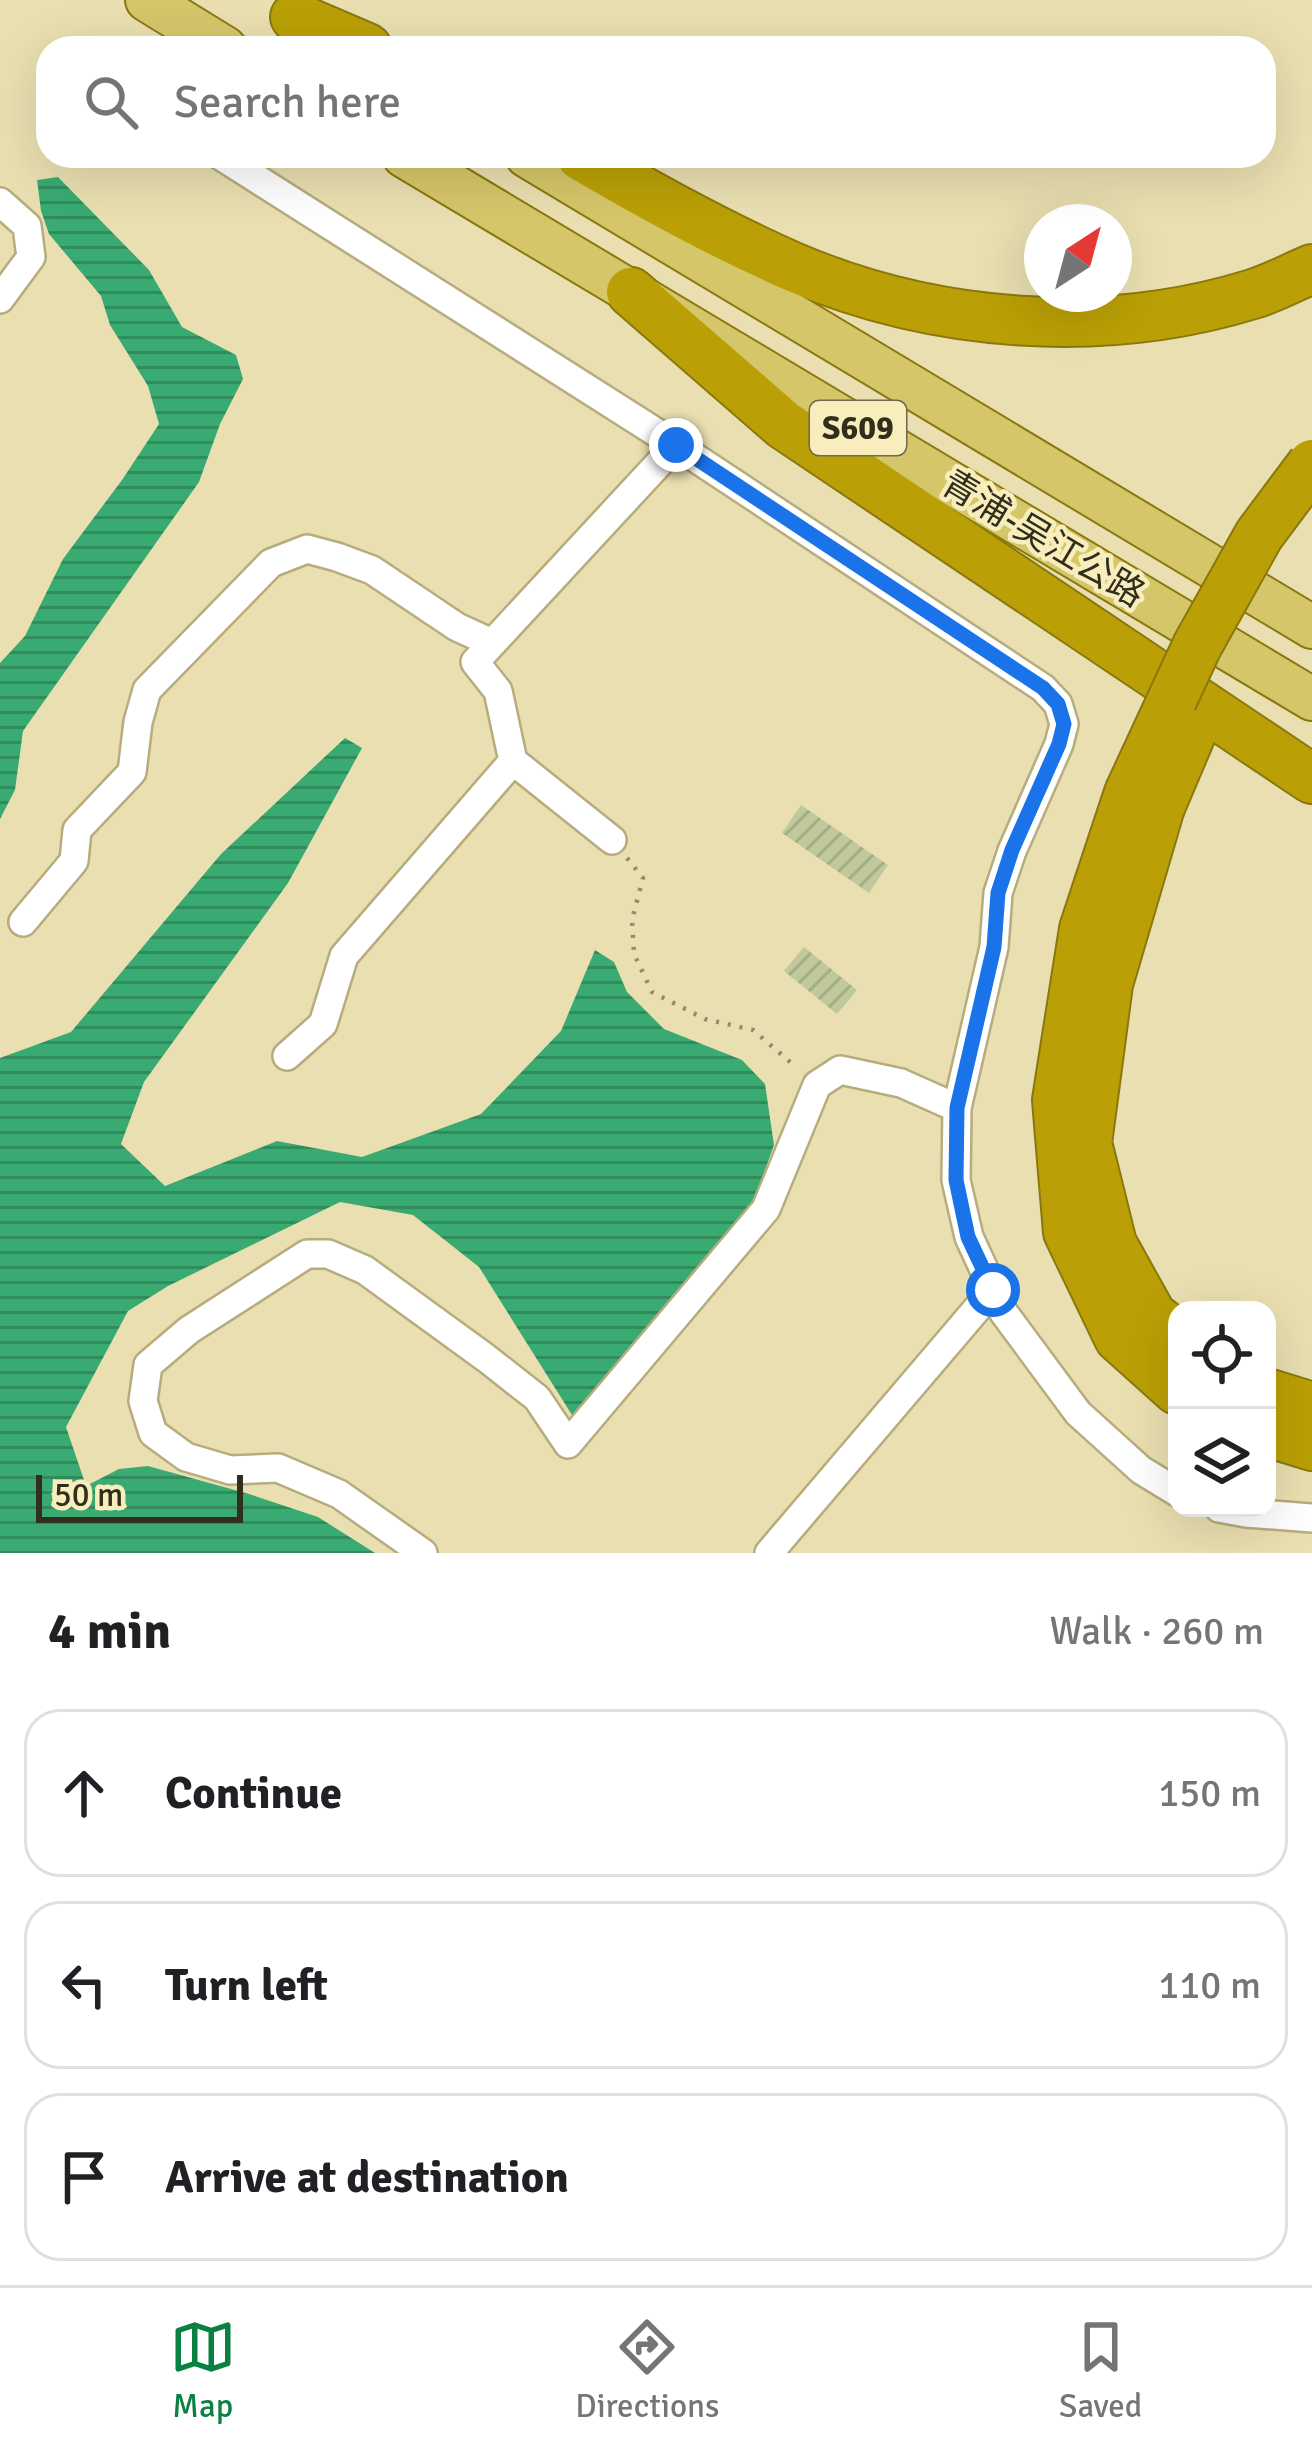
<!DOCTYPE html>
<html lang="en">
<head>
<meta charset="utf-8">
<style>
  :root { --surface:#fff; --page:#f6f6f6; --text:#202124; --muted:#757577; --line:#e0e0e0; --accent:#0b8043 }
  body { margin:0; font-family:Signika,"Noto Sans SC",sans-serif; background:var(--page); color:var(--text) }
  .controls { position:absolute; right:36px; bottom:36px; display:grid; overflow:hidden; border-radius:24px; box-shadow:0 12px 48px #0002 }
  .controls button { width:108px; height:108px; display:grid; place-items:center; padding:0; border:0; border-bottom:3px solid var(--line); background:var(--surface); color:var(--text); font:60px sans-serif }
  .compass { position:absolute; left:1024px; top:204px; width:108px; height:108px; border-radius:50%; background:var(--surface); box-shadow:0 12px 48px #0002; rotate:36deg }
  .scale { position:absolute; left:36px; bottom:30px; width:207px; box-sizing:border-box; padding-left:12px; border:6px solid #322e1c; border-top:0; font-size:33px; line-height:42px; white-space:nowrap; color:#322e1c; -webkit-text-stroke:9px #f7edbd; paint-order:stroke }
  .stop { position:absolute; width:36px; height:36px; margin:-27px; border:9px solid #1a73e8; border-radius:50%; background:#fff }
  .stop.end { background:#1a73e8; border-color:#fff; box-shadow:0 3px 12px #0008 }
  .list { margin:0; padding:0; list-style:none }
  h2 { display:flex; justify-content:space-between; align-items:center; height:156px; margin:0; padding:0 48px; font-size:51px }
  h2 small { font-size:39px; font-weight:400; color:var(--muted) }
  .list li { display:grid; grid-template-columns:78px 1fr auto; gap:36px; align-items:center; box-sizing:border-box; height:168px; margin:0 24px 24px; padding:0 24px; border:3px solid var(--line); border-radius:36px }
  .list b { display:block; font-size:45px; white-space:nowrap }
  .list em { font-size:39px; font-style:normal; color:var(--muted) }
  .icon { flex:none; width:66px; height:66px; fill:none; stroke:currentColor; stroke-width:2; stroke-linecap:round; stroke-linejoin:round }
  .map { position:relative; flex:none; width:1312px; height:1553px; overflow:hidden }
  .search { position:absolute; background:var(--surface); box-shadow:0 12px 48px #0002; left:36px; right:36px; top:36px; height:132px; display:flex; align-items:center; gap:30px; box-sizing:border-box; padding:0 42px; border-radius:36px; color:var(--muted); font-size:45px }
  .sheet { height:732px; background:var(--surface) }
  nav { display:flex; justify-content:space-around; align-items:center; box-sizing:border-box; height:168px; border-top:3px solid var(--line); background:var(--surface); font-size:33px; color:var(--muted) }
  nav a { display:grid; justify-items:center; gap:6px }
  nav .on { color:var(--accent) }
  .map>svg:first-child { display:block }
</style>
</head>
<body>
<div class="map">
<svg width="1312" height="1553" viewBox="0 0 1312 1553">
  <defs>
    <pattern id="water-rules" width="6" height="5" patternUnits="userSpaceOnUse" patternTransform="scale(3)"><rect width="6" height="5" fill="#39ab72"/><path d="M0 2.5h6" fill="none" stroke="#318c5d"/></pattern>
    <pattern id="building-hatch" width="6" height="6" patternUnits="userSpaceOnUse" patternTransform="scale(3)"><rect width="6" height="6" fill="#bfc99b"/><path d="M-1 1l2-2M0 6l6-6M5 7l2-2" fill="none" stroke="#a5ad85"/></pattern>
  </defs>
  <rect width="100%" height="100%" fill="#e9dfb0"/>
  <path fill="url(#water-rules)" d="M58,177L149,270L182,327L236,355L243,379L220,424L199,482L23,731L15,790L0,819V663L25,636L63,559L122,480L159,424L148,386L110,325L101,296L49,234L41,211L37,180Z
    M345,738L362,748L288,883L144,1082L121,1144L165,1186L277,1141L362,1157L481,1114L561,1031L595,950L614,962L627,992L664,1029L742,1060L765,1084L774,1145L753,1203L572,1415L479,1267L413,1215L340,1202L168,1286L128,1311L66,1427L86,1486L119,1469L148,1466L249,1494L318,1517L375,1553H0V1058L71,1032L221,854Z"/>
  <path fill="url(#building-hatch)" d="M801,805L888,865L869,893L782,833Z
    M804,947L857,990L837,1014L784,971Z"/>
  <g fill="none" stroke-linecap="round" stroke-linejoin="round">
    <defs>
      <path id="minor" d="M221,156L676,445L1043,688L1058,704L1064,724L1059,744L1012,851L998,893L994,947L957,1108L956,1180L969,1237L1004,1313L1078,1413L1141,1470L1177,1492
        M0,202L27,226L31,257L0,299
        M612,840L513,761L498,691L475,662L676,445
        M23,922L74,861L77,830L132,772L138,722L147,690L271,563L307,549L337,557L372,570L457,627L492,643
        M287,1056L323,1024L344,956L513,761
        M1219,1508L1246,1513L1312,1518
        M423,1553L339,1494L278,1468L230,1470L186,1457L153,1433L143,1401L148,1365L189,1330L307,1254H328L365,1270L486,1358L537,1398L568,1444L766,1209L817,1085L840,1070L901,1083L957,1108
        M769,1553L993,1290"/>
      <path id="primary" d="M147,0L225,48
        M404,156L1312,699
        M527,156L1312,627"/>
      <path id="motorway" d="M295,17L367,48
        M581,156C649,196 720,235 793,267C936,328 1104,340 1253,294C1273,288 1293,277 1312,269
        M631,292L784,425L1312,779
        M1129,793L1084,929L1057,1100L1068,1232L1119,1338L1177,1390
        M1160,807L1108,984L1087,1143L1112,1244L1152,1316L1177,1335
        M1267,1393L1312,1407
        M1267,1432L1312,1446"/>
    </defs>
    <use href="#minor" stroke="#b6ac7e" stroke-width="32"/>
    <use href="#primary" stroke="#8a780e" stroke-width="46"/>
    <use href="#motorway" stroke="#8a780e" stroke-width="52"/>
    <path stroke="#938c6a" stroke-width="4.5" stroke-dasharray="3 9" stroke-linecap="butt" d="M627,858L643,878L632,920L634,954L652,992L705,1019L753,1030L797,1068"/>
    <use href="#minor" stroke="#fff" stroke-width="27"/>
    <use href="#primary" stroke="#d6c66a" stroke-width="42"/>
    <use href="#motorway" stroke="#baa006" stroke-width="48"/>
    <defs>
      <path id="motorway-bridge" d="M1129,793L1197,646L1259,535L1312,464
        M1160,807L1191,734"/>
    </defs>
    <use href="#motorway-bridge" stroke="#8a780e" stroke-width="52" stroke-linecap="butt"/>
    <use href="#motorway-bridge" stroke="#baa006" stroke-width="48"/>
  </g>
  <g fill="none" stroke-linecap="round" stroke-linejoin="round">
    <path stroke="#1a73e8" stroke-width="15" d="M676,445L1043,688L1058,704L1064,724L1059,744L1012,850L998,893L994,947L957,1108L956,1180L968,1237L993,1290"/>
  </g>
  <g text-anchor="middle" dominant-baseline="central" stroke-width="9" stroke-linejoin="round" paint-order="stroke">
    <rect fill="#f7edbd" stroke="#6d674c" stroke-width="3" x="810" y="401" width="96" height="54" rx="9"/>
    <g font-size="33" font-weight="bold" fill="#322e1c">
      <text x="858" y="428">S609</text>
    </g>
    <g font-size="36" fill="#322e1c" stroke="#f7edbd">
      <text transform="translate(1043 539) rotate(31)">青浦-吴江公路</text>
    </g>
  </g>
</svg>
<div class="controls">
<button><svg class="icon" aria-label="locate" viewBox="0 0 24 24"><circle cx="12" cy="12" r="6"/><path d="M12 2v4M12 18v4M2 12h4M18 12h4"/></svg></button>
<button><svg class="icon" aria-label="layers" viewBox="0 0 24 24"><path d="M12 4l9 5-9 5-9-5zM3 14l9 5 9-5"/></svg></button>
</div>
<svg class="compass" viewBox="-18 -18 36 36"><path d="M0-13l5 13h-10z" fill="#e53935"/><path d="M0 13l5-13h-10z" fill="#757577"/></svg>
<div class="scale">50 m</div>
<div class="stop" style="left:993px;top:1290px"></div>
<div class="stop end" style="left:676px;top:445px"></div>
<div class="search"><svg class="icon" aria-label="search" viewBox="0 0 24 24"><circle cx="10" cy="10" r="6"/><path d="M15 15l6 6"/></svg>Search here</div>
</div>
<section class="sheet">
<h2>4 min<small>Walk · 260 m</small></h2>
<ul class="list">
<li><svg class="icon" aria-label="ahead" viewBox="0 0 24 24"><path d="M12 20V5M6 11l6-6 6 6"/></svg><div><b>Continue</b></div><em>150 m</em></li>
<li><svg class="icon" aria-label="left" viewBox="0 0 24 24"><path d="M17 20v-9H6M10 6l-5 5 5 5"/></svg><div><b>Turn left</b></div><em>110 m</em></li>
<li><svg class="icon" aria-label="arrive" viewBox="0 0 24 24"><path d="M6 21V4h12l-3 4 3 4H6"/></svg><div><b>Arrive at destination</b></div></li>
</ul>
</section>
<nav>
<a class="on"><svg class="icon" aria-label="map" viewBox="0 0 24 24"><path d="M3 6l6-2 6 2 6-2v14l-6 2-6-2-6 2zM9 4v14M15 6v14"/></svg>Map</a>
<a><svg class="icon" aria-label="directions" viewBox="0 0 24 24"><path d="M12 3l9 9-9 9-9-9zM9 14v-3h6M13 9l2 2-2 2"/></svg>Directions</a>
<a><svg class="icon" aria-label="saved" viewBox="0 0 24 24"><path d="M7 4h10v16l-5-4-5 4z"/></svg>Saved</a>
</nav>
</body>
</html>
